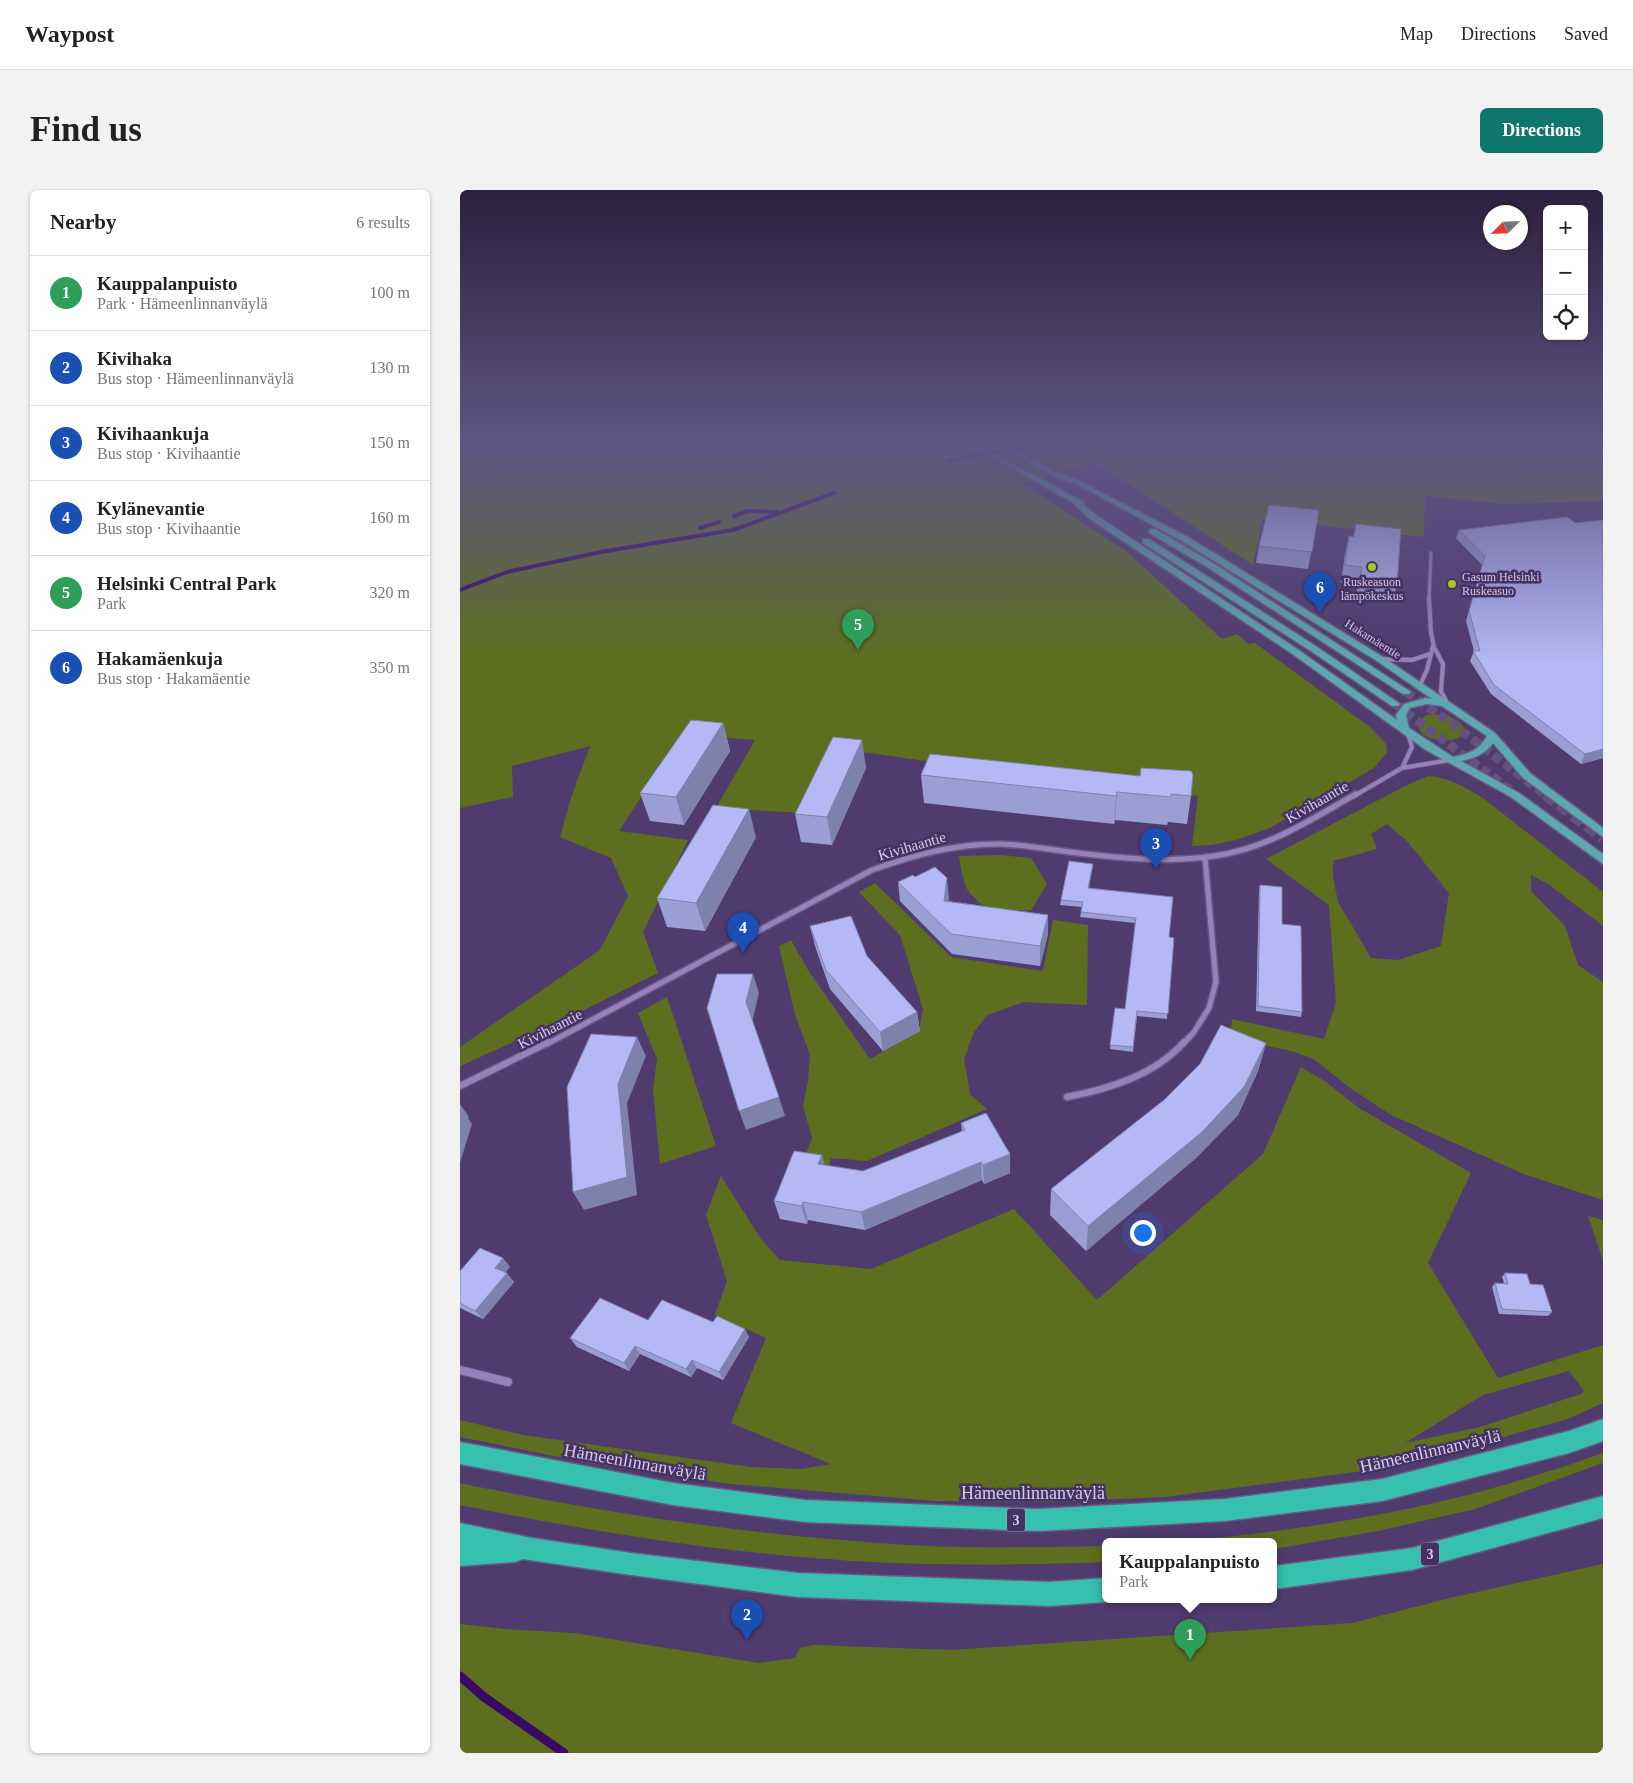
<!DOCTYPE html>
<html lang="en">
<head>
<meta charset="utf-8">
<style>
  :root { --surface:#fff; --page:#f2f2f2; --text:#222; --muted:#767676; --line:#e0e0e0; --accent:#0f766e }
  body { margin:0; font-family:"Times New Roman",serif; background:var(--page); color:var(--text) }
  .controls { position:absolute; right:15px; top:15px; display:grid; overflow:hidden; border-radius:8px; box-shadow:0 1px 4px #0004 }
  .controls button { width:45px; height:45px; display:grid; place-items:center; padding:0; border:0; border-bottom:1px solid var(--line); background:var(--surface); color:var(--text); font:25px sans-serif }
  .compass { position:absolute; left:1023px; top:15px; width:45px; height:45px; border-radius:50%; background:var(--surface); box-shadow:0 1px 4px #0004; rotate:246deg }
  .you { position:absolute; left:682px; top:1042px; width:18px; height:18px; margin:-12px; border:4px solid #fff; border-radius:50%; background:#1a73e8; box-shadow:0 0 0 8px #1a73e833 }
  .badge { display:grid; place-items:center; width:32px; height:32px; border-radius:50%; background:var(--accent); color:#fff; font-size:16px; font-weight:700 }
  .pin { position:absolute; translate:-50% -41px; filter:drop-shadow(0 1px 2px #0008) }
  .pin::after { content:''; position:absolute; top:26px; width:18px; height:15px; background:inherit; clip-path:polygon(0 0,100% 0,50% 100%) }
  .popup { position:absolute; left:642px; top:1348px; width:175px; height:65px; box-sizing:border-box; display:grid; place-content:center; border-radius:8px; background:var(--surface); filter:drop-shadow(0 1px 4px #0005); font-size:16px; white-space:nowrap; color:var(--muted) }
  .popup b { font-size:19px; color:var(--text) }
  .popup::after { content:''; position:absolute; left:50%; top:100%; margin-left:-10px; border:10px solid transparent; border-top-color:var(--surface) }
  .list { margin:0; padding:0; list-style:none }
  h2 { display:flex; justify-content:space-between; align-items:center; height:65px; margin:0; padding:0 20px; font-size:21px }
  h2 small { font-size:16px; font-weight:400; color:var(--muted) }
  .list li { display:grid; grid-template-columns:32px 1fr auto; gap:15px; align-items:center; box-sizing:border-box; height:75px; padding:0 20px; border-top:1px solid var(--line) }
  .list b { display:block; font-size:19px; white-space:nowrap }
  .list p { margin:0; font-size:16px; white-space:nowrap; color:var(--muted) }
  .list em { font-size:16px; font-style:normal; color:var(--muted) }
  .icon { flex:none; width:28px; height:28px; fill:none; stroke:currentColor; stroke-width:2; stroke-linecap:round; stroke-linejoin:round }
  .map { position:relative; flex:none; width:1143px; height:1563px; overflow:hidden; border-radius:8px }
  header { display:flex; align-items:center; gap:30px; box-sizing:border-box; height:70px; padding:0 25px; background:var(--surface); border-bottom:1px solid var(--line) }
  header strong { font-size:24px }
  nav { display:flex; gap:28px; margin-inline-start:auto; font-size:18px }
  .intro { display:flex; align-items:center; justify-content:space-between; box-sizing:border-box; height:120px; padding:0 30px }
  h1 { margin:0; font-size:35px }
  .button { padding:12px 22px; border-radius:8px; background:var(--accent); color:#fff; font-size:18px; font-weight:700 }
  main { display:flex; gap:30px; padding:0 30px }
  aside { flex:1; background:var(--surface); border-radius:8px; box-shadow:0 1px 4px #0004 }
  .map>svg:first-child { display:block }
</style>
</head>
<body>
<header>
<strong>Waypost</strong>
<nav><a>Map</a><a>Directions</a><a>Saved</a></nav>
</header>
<div class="intro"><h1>Find us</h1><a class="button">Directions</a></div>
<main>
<aside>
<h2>Nearby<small>6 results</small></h2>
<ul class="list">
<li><span class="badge" style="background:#2e9e5b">1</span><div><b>Kauppalanpuisto</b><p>Park · Hämeenlinnanväylä</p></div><em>100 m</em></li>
<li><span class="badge" style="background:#1a4fb4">2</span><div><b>Kivihaka</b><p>Bus stop · Hämeenlinnanväylä</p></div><em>130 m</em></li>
<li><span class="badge" style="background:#1a4fb4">3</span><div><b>Kivihaankuja</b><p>Bus stop · Kivihaantie</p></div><em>150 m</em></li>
<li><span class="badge" style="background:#1a4fb4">4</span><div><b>Kylänevantie</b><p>Bus stop · Kivihaantie</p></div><em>160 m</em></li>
<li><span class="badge" style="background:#2e9e5b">5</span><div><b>Helsinki Central Park</b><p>Park</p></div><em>320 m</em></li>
<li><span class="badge" style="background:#1a4fb4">6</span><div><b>Hakamäenkuja</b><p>Bus stop · Hakamäentie</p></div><em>350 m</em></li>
</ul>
</aside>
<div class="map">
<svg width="1143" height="1563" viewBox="0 0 1143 1563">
  <rect width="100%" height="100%" fill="#503b6f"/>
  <path fill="#5d6f1e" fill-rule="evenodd" d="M0,253H1143V311L1044,314L965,306L964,347L803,329L793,375L635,272L561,293L666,361L762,449L777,444L788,454L795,453L910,537L926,554L927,563L914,578L810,638L776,650L752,655L732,656L738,606L669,600L375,558L343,623L256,618L295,550L222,544L159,641L228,650L183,742L198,783L118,823L0,876V857L140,760L168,706L151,668L100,647L111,608L130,556L52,576L53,607L0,618Z
    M967,525C981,523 995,526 1004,537V545C992,555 954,551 958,531Z
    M968,586C989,587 1006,598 1023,608L1143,702V736L1088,694L1071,685V701L1105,736L1118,775L1143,792V1010L1064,984L931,925L890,898L855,870L835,862L770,848L772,829L864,849L876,813L869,715L806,669L943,597ZM927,634L946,650L989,703L981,756L938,770L911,768L878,712L873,687V671L917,659L911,644Z
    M539,665L571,668L587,694L571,720L530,721C504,700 505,700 499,666Z
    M415,693L491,767L583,781L593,730L628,735L627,815L564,812L527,825L514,842L504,869L510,904L527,919L407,971L371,968L367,983L340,979L352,948L343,916L348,891L350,864L335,825L319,756L331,750L348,780L410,869L459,841L463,819L440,745L399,702Z
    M207,807L256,956L200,974L193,899L197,869L178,823Z
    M841,877L866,892L899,918L1011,983L968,1073L1038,1188L1143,1155V1213L1108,1229L1000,1259L903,1281L705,1307L593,1312L475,1311L271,1294L129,1273L0,1247V1230L63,1245L291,1277L341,1279L371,1274L271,1233L306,1148L255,1125L267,1091L246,1025L261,986L301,1049L320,1070L411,1079L554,1019L637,1110L803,964ZM1109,1181L1124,1201L1121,1204L1020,1237L945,1253L1023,1205Z
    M1128,1026L1143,1030V1070Z
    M1143,1263V1273L1015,1319L918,1341L814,1359V1351H718C835,1342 963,1321 1074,1286C1097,1279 1120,1271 1143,1263Z
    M0,1293C148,1324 298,1346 449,1355C515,1359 581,1357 646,1356V1372C562,1375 477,1376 393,1371C261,1363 130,1341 0,1315Z
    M1143,1374V1563H0V1434L45,1439L114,1443L299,1473L335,1468L340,1458L354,1455L491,1460L892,1433L994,1407Z"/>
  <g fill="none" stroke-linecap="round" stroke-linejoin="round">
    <path stroke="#390964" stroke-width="4" d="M617,253L628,260
      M554,259L582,253
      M488,271L544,261
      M274,326L288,321L317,322
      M240,338L259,332
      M0,400L47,382L141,362L273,340L374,303"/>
    <path stroke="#390964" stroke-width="9" d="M0,1486L24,1507L104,1563"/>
    <path stroke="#645181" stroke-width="9" stroke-dasharray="9 4.5" stroke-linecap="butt" d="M946,502L994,535L1087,606
      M935,514L1053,602"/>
    <path stroke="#645181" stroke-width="12" stroke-dasharray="12 5.5" stroke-linecap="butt" d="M1085,604L1143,648"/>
    <defs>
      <path id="street-far4" d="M969,409L971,363"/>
      <path id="street-far3" d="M969,408L971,443L974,457L983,474L981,501L986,511
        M921,469L952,470L970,464
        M960,495L967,480L973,456
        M942,578L952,557L948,544
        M894,606L942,578L990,570"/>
      <path id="street-far2" d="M87,854L412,680C454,665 497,653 542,654C564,655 587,659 610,662C657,668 706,673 754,666C807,659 850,630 896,604
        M723,854L734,842L749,818L756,792L745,668"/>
      <path id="street-far1" d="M0,896L89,852
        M607,907C649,899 695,885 724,852"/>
      <path id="street" d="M0,1180L48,1192"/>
      <path id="primary" d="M506,253H514L624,312V315L636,325L840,461L937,530L936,525L944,514L966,508L972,509L917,471L722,351L613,292L597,288L535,253H543L593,281L617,290L728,347L923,467L1035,543L1071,584L1143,638V647L1063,588L1033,553C1025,564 1015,568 1001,571L1059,603L1143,664V674L1051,607L966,560L834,465L630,329L612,312ZM966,514L982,516L1027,546C1020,560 1008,564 993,567L949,538L946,525L950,518Z
        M689,339H695L753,373L951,502L949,504H943L747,377L689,343Z
        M683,349H689L857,457L940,514L938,516H932L851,461L683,353Z"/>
      <path id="highway" d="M1143,1229V1251L1109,1263L922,1311L765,1331L578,1341L345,1332L213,1315L0,1274V1252L213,1293L345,1310L578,1319L765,1309L922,1289L1109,1241Z
        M1143,1306V1328L952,1380L814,1399V1376L952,1358Z
        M0,1333L72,1348L171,1363L338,1383L589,1392L646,1388V1409H653L646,1412L589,1416L338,1407L171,1385L63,1369L55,1372L0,1376Z"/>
    </defs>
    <use href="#street-far4" stroke="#695883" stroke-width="4.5"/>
    <use href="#street-far3" stroke="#695883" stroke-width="5.5"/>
    <use href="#street-far2" stroke="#695883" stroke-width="8"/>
    <use href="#street-far1" stroke="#695883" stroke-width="9"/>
    <use href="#street" stroke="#695883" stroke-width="10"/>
    <use href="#primary" stroke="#695883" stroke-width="3"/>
    <use href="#highway" stroke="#695883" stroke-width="3"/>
    <use href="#street-far4" stroke="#9781ba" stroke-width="3"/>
    <use href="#street-far3" stroke="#9781ba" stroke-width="4"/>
    <use href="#street-far2" stroke="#9781ba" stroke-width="5"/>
    <use href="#street-far1" stroke="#9781ba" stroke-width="6"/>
    <use href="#street" stroke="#9781ba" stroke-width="8"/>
    <use href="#primary" fill="#5ca7b2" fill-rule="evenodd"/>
    <use href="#highway" fill="#35c1ad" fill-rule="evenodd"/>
  </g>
  <path fill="#9b9ed2" d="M859,320L848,379L796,373L799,356Z
    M1143,330V568L1121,574L1031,504L1010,471L1014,461L1006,431L1022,375L996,348L999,340L1115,333Z
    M896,334L937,394L933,412L896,408L898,395L881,393L885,363L889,346L893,347Z
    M263,533L270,561L224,635L190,631L180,603Z
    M470,564L680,586L681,578L731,581L733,584L731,606L727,634L708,632L707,635L655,630L654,634L464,613L461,585Z
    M406,578L372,655L341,652L335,624Z
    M296,647L245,741L207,737L197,708Z
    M633,674L629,698L709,747L707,829L677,826L673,862L650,859L655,818L665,819L675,733L620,727L622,717L600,715L601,710Z
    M455,687L489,708L488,711L588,725V744L580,776L492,764L440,711L438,692Z
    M800,695L822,734L842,822L841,827L796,821L799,700Z
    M350,736L407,766L457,822L460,841L423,861L370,799L355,756Z
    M806,853L798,881L778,925L736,968L626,1061L590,1025L591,999L704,910L740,874Z
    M501,933L550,964V983L524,994L522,990L405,1040L348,1030L347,1034L320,1029L314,1011L362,965L364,975L403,981L502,942Z
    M50,1077L45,1082L54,1092L23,1129L0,1118V1081Z
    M1045,1083L1070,1094L1092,1122L1088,1126L1039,1124L1032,1097L1035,1093H1044L1042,1087Z
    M188,1130L253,1132L289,1147L263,1190L237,1178L231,1187L180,1164L169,1181L117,1157L110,1148Z"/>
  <path fill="#7e81ab" d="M263,533L270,561L224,635L216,607Z
    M402,550L406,578L372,655L367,627Z
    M1143,559V568L1121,574L1125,564Z
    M657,602L655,630L654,634L656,606Z
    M289,619L296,647L245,741L236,713Z
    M487,688L489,708L486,731L484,711Z
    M588,725V744L580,776V756Z
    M293,784L299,803L292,832L286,812Z
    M457,822L460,841L423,861L420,842Z
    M177,847L186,866L167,913L177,1005L124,1020L113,1002Z
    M806,853L798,881L778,925L736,968L626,1061L628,1036Z
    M319,907L325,926L286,940L279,921Z
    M0,914L9,927L8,928L12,934L0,973Z
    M550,964V983L524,994L523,975Z
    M362,965L367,983L358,974Z
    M521,972L522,990L405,1040L401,1022Z
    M343,1012L348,1030L347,1034L341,1016Z
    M43,1068L50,1077L42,1086L35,1078Z
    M47,1083L54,1092L23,1129L15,1121Z
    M285,1139L289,1147L263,1190L259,1182Z
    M175,1156L180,1164L169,1181L164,1173Z
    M232,1170L237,1178L231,1187L226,1179Z"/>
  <path fill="#b4b8f4" stroke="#7e81ab" d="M809,315L859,320L852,362L799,356Z
    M1107,327L1115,333L1143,330V559L1125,564L1034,495L1013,461H1020L1009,421L1025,366L999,340Z
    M896,334L941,339L937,394L900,390L902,377L885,375L889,346L894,347Z
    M231,530L263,533L216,607L180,603Z
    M373,547L402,550L367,627L335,624Z
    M470,564L680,586L681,578L731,581L733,584L731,606L711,604V607L657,602L656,606L461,585Z
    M253,615L289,619L236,713L197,708Z
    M609,671L633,674L628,698L713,707L709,747L714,748L708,824L677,821L673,857L650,855L655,818L665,819L676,728L621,722L623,712L601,710Z
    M475,677L487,688L484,711L588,725L580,756L491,744L438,692L453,685L455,687Z
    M800,695L822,697V734L841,736L842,822L798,816Z
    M391,726L407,766L457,822L420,842L366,780L350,736Z
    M257,784H293L286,812L319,907L279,921L247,818Z
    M761,835L806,853L784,897L742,942L628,1036L591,999L704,910L740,874Z
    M131,844L177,847L158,894L167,987L113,1002L107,897Z
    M526,923L550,964L523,975L521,972L401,1022L343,1012L341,1016L314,1011L334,961L362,965L358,974L403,981L505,940L501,933Z
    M20,1058L43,1068L35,1078L47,1083L15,1121L0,1113V1081Z
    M1045,1083L1067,1084L1070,1094L1083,1095L1092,1122L1042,1119L1035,1093L1048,1094Z
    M140,1108L188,1130L202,1110L253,1132L257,1126L285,1139L259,1182L232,1170L226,1179L175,1156L164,1173L110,1148Z"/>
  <linearGradient id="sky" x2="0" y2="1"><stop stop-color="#2c203d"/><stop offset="0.54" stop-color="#5e5585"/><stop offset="1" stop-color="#5e5585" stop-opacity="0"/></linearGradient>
  <rect width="1143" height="472" fill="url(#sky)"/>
  <g fill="#a7c81f" stroke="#453163" stroke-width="2">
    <circle cx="912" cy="377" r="5"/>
    <circle cx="992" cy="394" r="5"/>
  </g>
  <g text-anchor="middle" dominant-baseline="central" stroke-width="5" stroke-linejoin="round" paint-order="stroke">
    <g font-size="12" fill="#d6ccea" stroke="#453163" text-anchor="start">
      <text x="1002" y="387">Gasum Helsinki<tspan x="1002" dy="14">Ruskeasuo</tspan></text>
      <text x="912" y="392" text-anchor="middle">Ruskeasuon<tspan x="912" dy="14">lämpökeskus</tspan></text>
    </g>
    <g font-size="12" fill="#d6ccea" stroke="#453163">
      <text transform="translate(913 449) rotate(32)">Hakamäentie</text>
    </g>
    <g fill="#453163" stroke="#aa9ec2" stroke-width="1">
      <rect x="547" y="1318.5" width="18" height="23" rx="4"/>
      <rect x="961" y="1352.5" width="18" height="23" rx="4"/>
    </g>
    <g font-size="14" font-weight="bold" fill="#d6ccea">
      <text x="556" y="1330">3</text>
      <text x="970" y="1364">3</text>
    </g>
    <g font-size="15" fill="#d6ccea" stroke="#453163">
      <text transform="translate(857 612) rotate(-30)">Kivihaantie</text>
      <text transform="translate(452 656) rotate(-16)">Kivihaantie</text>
      <text transform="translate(90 839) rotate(-27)">Kivihaantie</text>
    </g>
    <g font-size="18" fill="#d6ccea" stroke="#453163">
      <text transform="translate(970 1261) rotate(-13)">Hämeenlinnanväylä</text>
      <text transform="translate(175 1272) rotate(10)">Hämeenlinnanväylä</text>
      <text x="573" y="1303">Hämeenlinnanväylä</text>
    </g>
  </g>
</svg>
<div class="controls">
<button>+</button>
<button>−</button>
<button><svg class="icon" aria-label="locate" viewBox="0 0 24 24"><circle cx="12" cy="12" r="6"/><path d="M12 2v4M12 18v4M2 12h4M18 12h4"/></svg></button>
</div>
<svg class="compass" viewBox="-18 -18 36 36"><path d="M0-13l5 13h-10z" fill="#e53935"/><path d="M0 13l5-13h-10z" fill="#767676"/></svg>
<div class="you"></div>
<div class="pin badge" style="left:730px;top:1470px;background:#2e9e5b">1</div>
<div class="popup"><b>Kauppalanpuisto</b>Park</div>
<div class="pin badge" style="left:287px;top:1450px;background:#1a4fb4">2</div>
<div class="pin badge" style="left:696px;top:679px;background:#1a4fb4">3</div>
<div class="pin badge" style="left:283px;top:763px;background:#1a4fb4">4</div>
<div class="pin badge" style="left:398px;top:460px;background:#2e9e5b">5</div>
<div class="pin badge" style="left:860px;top:423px;background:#1a4fb4">6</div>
</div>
</main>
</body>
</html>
